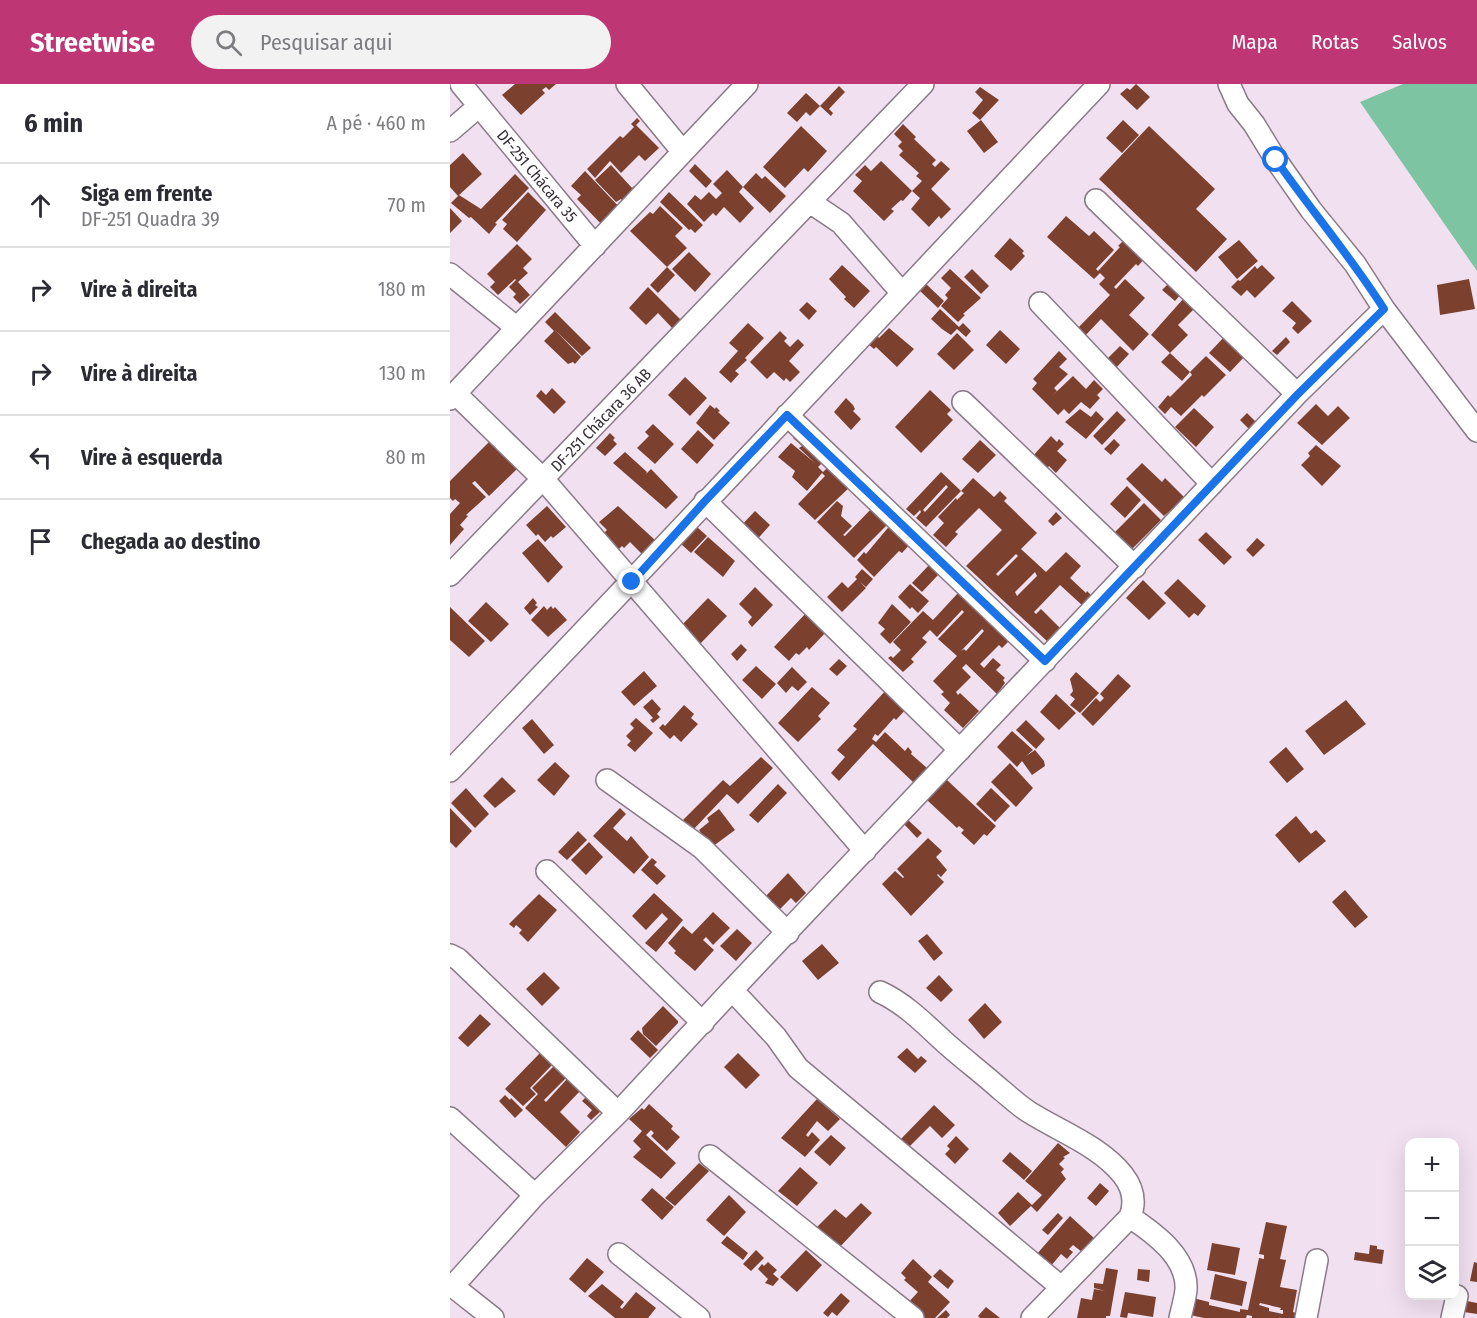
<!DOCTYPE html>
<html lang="pt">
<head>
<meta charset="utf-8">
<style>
  :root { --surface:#fff; --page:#f2f2f3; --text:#2b2b33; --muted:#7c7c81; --line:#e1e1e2; --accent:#be3674 }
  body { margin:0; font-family:"Fira Sans Condensed",sans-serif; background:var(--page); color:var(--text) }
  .controls { position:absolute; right:18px; bottom:18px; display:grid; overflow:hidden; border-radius:12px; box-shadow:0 6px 24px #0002 }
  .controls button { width:54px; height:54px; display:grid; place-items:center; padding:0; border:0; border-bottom:2px solid var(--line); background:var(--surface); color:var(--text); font:30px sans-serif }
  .stop { position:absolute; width:18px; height:18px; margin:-14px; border:4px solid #1a73e8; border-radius:50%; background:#fff }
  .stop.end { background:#1a73e8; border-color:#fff; box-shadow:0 2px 6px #0008 }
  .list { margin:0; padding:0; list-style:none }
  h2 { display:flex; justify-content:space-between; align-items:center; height:78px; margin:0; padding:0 24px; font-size:26px }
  h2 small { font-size:20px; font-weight:400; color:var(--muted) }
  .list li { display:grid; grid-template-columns:39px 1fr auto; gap:18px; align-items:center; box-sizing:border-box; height:84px; padding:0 24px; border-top:2px solid var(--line) }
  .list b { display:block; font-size:22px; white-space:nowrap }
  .list p { margin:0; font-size:20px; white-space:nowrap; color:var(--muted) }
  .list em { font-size:20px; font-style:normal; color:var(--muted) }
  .icon { flex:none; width:33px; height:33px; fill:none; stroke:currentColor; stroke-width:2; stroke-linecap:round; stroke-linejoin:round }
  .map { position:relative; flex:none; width:1027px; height:1234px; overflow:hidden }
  header { display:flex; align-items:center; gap:36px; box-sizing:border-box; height:84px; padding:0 30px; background:var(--accent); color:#fff }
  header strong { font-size:28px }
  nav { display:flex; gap:33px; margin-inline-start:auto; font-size:21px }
  .search { width:420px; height:54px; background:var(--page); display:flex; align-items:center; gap:15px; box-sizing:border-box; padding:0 21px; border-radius:33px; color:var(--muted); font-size:22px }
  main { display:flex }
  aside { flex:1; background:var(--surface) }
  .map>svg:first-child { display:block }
</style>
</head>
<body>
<header>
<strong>Streetwise</strong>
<div class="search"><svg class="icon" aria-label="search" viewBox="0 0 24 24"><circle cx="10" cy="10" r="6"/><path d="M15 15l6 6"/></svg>Pesquisar aqui</div>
<nav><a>Mapa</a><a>Rotas</a><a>Salvos</a></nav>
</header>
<main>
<aside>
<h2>6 min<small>A pé · 460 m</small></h2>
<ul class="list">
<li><svg class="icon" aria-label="ahead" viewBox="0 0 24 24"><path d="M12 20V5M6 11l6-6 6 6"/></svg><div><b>Siga em frente</b><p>DF-251 Quadra 39</p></div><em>70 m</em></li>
<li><svg class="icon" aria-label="right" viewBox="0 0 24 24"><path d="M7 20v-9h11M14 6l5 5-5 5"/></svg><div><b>Vire à direita</b></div><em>180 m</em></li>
<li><svg class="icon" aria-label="right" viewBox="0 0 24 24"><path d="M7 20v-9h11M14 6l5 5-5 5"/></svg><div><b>Vire à direita</b></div><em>130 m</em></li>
<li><svg class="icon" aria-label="left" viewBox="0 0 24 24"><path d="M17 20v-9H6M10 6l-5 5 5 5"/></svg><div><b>Vire à esquerda</b></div><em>80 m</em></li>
<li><svg class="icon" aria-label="arrive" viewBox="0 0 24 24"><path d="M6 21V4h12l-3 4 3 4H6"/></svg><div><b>Chegada ao destino</b></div></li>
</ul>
</aside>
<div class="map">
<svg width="1027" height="1234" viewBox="0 0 1027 1234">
  <rect width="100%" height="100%" fill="#f1e0f0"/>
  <path fill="#7dc4a2" d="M953,0H1027V187L910,18Z"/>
  <path fill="#7b412e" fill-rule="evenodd" d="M65,0H106L99,6L96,3L92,6L95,9L71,31L52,11Z
    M686,0L700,13L687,26L670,10L677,4L680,6Z
    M389,2L395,8L379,25L383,29L381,32L370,22Z
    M530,3L549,16L530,36L522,29L533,16L525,8Z
    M356,9L370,22L360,32L356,28L347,38L337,29Z
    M187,34L190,37L186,41L209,64L195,77L189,71L171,89L160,77L145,94L137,85L170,52L173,54L184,43L181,40Z
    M531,36L548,58L534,69L517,47Z
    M673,36L689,51L672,69L656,54Z
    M453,40L466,53L464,55L486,76L482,80L485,83L491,77L500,85L481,105L501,125L491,135L489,132L479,143L461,125L470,114L462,107L472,97L466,92L469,89L449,71L453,67L448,62L452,58L444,50Z
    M351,42L377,67L358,88L354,84L335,104L313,83Z
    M699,42L765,105L746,125L777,155L746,188L649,95Z
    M13,69L32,90L8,112L0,103V81Z
    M431,77L462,107L453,117L451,116L441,125L444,127L434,137L403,107L412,97L405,91L415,81L421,87Z
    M245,80L262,97L256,104L239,87Z
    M161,81L182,104L184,102L190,108L174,119L171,115L166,118L145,96Z
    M277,86L293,103L289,108L304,124L290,139L274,123L266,132L263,129L254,138L237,120L245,111L251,116L259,108L266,115L272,109L263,100Z
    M135,87L173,127L156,145L127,115L131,111L121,102Z
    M306,89L312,95L315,92L336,112L320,129L293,103Z
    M65,90L79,104L45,139L47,140L39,150L21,133L19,134L1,119L9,111L31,125Z
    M78,108L96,126L67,158L53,145L57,140L52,136Z
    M219,108L253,141L245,149L241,145L239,146L210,118Z
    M210,122L233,144L225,152L237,164L217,183L180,147L200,128L203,130Z
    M0,124L12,137L0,149Z
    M616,132L639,152L644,147L664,166L646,185L648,187L670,163L668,162L675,155L695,174L688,182L686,180L664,203L666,205L675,195L695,214L679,231L699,250L683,267L651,235L633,254L625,247L660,211L649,200L655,194L650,189L644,195L597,153Z
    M560,154L574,167L572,169L575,172L561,187L544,172Z
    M789,156L808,177L787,195L768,173Z
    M67,160L82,175L73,184L78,189L68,198L80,211L70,220L63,213L66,210L59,203L66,196L65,195L48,211L40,203L45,198L37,190Z
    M239,168L261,190L245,208L222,185Z
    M392,181L420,207L404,224L394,215L396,213L379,195Z
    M812,181L825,194L805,214L797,206L791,212L781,203L788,196L790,197L805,182L807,185Z
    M217,183L225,191L208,209L200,201Z
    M500,185L531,214L513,230L515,231L508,238L491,222L498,214L495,211L501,204L491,194Z
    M522,185L539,202L531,210L514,193Z
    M1019,195L1025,225L990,231L987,201Z
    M475,199L494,217L488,224L469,206Z
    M719,199L731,210L725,217L712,206Z
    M198,203L232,237L224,246L208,229L196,241L179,224Z
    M734,214L745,224L728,241L738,251L720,269L701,251Z
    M842,217L862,237L848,250L842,244L846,239L832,227Z
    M357,218L367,227L359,236L349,226Z
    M490,225L509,243L513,239L521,247L516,253L507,245L501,251L492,245L481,235Z
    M105,228L141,264L132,272L105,246L131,273L125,280L123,278L118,280L94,257L104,247L95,238Z
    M298,239L314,254L295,274L297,276L285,287L289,290L281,299L269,288L288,267L279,259Z
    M439,244L464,265L447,283L426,263L424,265L418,260L427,251L429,254Z
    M550,246L570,265L556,280L536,261Z
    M330,247L337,254L334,257L340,263L348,255L354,261L339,277L350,288L340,298L336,294L334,297L324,288L317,295L300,278Z
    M507,249L524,266L504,286L487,270Z
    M775,252L796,271L780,288L759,269Z
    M836,253L840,258L827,271L822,267Z
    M670,262L679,270L665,285L656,276Z
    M609,267L617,275L609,283L618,290L604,304L607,307L603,311L623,292L636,305L644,296L653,305L647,311L650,314L640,325L631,318L619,330L614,325L608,331L582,305L587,299L583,295Z
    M720,269L740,288L732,297L711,278Z
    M756,272L776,291L754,313L752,311L731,332L721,323L715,330L708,323L718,311L720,313L742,291L740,288Z
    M235,293L257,314L240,332L218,311Z
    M102,304L116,318L104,330L86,312L91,306L96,311Z
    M480,306L501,326L497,330L503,336L471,369L445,343Z
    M396,314L403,321L405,325L403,327L411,335L401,346L384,328Z
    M866,320L878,332L888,322L900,334L872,361L847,339Z
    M260,321L265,325L266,323L270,327L268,328L280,339L264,356L246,339Z
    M744,324L764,343L746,363L725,343Z
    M630,325L641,333L646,327L654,335L636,355L615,338Z
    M667,327L676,336L652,361L643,352Z
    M797,329L807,339L800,346L790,336Z
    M203,340L224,360L205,380L187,364L199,352L195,348Z
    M357,340L375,376L368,383L373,388L380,381L401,402L365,436L348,420L375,392L372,389L357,407L342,393L345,387L328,373L341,359L365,379L349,364L352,362L343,354Z
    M248,346L264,361L247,380L231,365Z
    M160,349L165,354L163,356L167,360L155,372L146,364Z
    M601,352L607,358L609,355L614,360L607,367L617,376L606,389L599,382L595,387L581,374Z
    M664,355L670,361L661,371L654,365Z
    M530,356L546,371L528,389L512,375Z
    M39,358L67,385L39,412L25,397L22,399L36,413L16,431L18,432L10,441L14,445L0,461V430L10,419L5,415L3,417L0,414V397Z
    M866,361L891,382L872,402L851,381L860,372L858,369Z
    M175,368L197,388L196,390L201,385L228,413L216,425L163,379Z
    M692,379L712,398L715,394L735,414L714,432L676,395Z
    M491,388L511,407L476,443L466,434L471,428L470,426L464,432L456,425ZM496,401L498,403L475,428L473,426Z
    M523,394L544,413L550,407L557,414L554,417L587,449L571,465L596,488L616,468L631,482L620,494L636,509L637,507L642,512L633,522L610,501L584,528L586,530L591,525L611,545L598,558L516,482L552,446L529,424L505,448L508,450L496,463L483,451L494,439L488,433L506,414L507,416L514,409L511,407ZM566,470L568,472L548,492L546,490ZM585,488L587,492L567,512L565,508Z
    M677,402L691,416L675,434L660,420Z
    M387,417L393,422L391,432L402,442L393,451L395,452L424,422L440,438L404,474L367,438Z
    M694,419L711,436L682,465L665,448Z
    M97,422L116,443L103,454L101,452L95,458L88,450L86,452L76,441Z
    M168,422L205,456L192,470L180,458L174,464L172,462L168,466L153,450L157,446L149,438Z
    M305,427L320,441L304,459L288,445Z
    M606,428L612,434L603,442L598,437Z
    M442,439L462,458L452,469L449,467L424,493L407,476L414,468L416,470Z
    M247,443L257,452L241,469L231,460Z
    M756,448L782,473L774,481L748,456Z
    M258,453L285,477L273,493L244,468Z
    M807,454L815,461L803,473L796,466Z
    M88,455L113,483L98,499L72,469Z
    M480,480L489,490L472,508L462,499Z
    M412,485L423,495L416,503L410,498L416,504L392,528L377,513L392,498L398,504L407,495L405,493Z
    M728,495L756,522L748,532L744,529L739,534L714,509Z
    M693,496L716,519L699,536L676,514Z
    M460,500L479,517L468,529L462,523L460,525L448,513Z
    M305,503L323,521L302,543L298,538L302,533L289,520Z
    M513,508L562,554L552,564L549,561L530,580L534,584L543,574L551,581L546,586L555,594L553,596L555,599L547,610L516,580L512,584L521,593L506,608L508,611L510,609L529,627L513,644L494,626L500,619L491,610L494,608L483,597L507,572L488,555L514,528L512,526L487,553L480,546L472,554L477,558L461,575L464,578L453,588L438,574L441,572L443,574L451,566L443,558L473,527L483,536L508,509L510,511ZM532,545L534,547L516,567L514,565L511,567Z
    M83,514L87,519L85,521L88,523L80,531L74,524Z
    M258,514L277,532L250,560L231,542Z
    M36,518L59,540L41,558L18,537Z
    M442,520L461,538L440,560L430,550L435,545L428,539Z
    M94,522L97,526L101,522L103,525L105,523L117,536L98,553L81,536Z
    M0,523L35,557L19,573L0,556Z
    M357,528L377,547L359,566L357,563L349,571L346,569L339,577L324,563Z
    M291,560L297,566L287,577L281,570Z
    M389,575L397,582L387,592L379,585Z
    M306,582L326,600L312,615L292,596Z
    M342,583L357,598L348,607L342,602L336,609L327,599Z
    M194,587L207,602L184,622L171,608Z
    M626,588L649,609L630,629L620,621L625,615L620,611L623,607L620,595Z
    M668,590L681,602L643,642L631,630L646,614L650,618L654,614L650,610Z
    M362,603L380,619L368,632L371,635L348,658L328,639Z
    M437,605L457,624L446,636L444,634L428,652L425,650L422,655L426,658L435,648L455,667L458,663L462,668L461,670L477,684L463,698L423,660L389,697L381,689L395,673L387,666L407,645L403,642Z
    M606,610L626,629L609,646L590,628Z
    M202,615L211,625L207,630L210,633L203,639L200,636L203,634L193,623Z
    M896,616L916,640L874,671L855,647Z
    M234,621L244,630L241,634L248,640L231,658L224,651L220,655L209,644L213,640L215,642Z
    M186,634L203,649L185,668L177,661L181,657L176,652L184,644L180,640Z
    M82,635L104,661L94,670L72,644Z
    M576,636L595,655L586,665L566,646Z
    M562,647L583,666L576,672L585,666L594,677L595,682L582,691L572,677L567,683L547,663Z
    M836,663L854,685L837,699L819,678Z
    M311,673L323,684L288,720L277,710L243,746L233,736L273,696L280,702Z
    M105,678L120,692L104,712L87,696Z
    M560,679L583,704L566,723L541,698Z
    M52,693L66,707L45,724L33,712Z
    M497,696L546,742L537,752L534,750L524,761L511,749L514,746L509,742L507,744L477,716Z
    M328,700L337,709L308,739L299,731Z
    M16,704L39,730L25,744L1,719Z
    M541,704L560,722L545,738L526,720Z
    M0,724L22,747L6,764L0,758Z
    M170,724L176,730L163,744L177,757L181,752L199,773L184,790L143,752Z
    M269,725L285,746L262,763L249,746L259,738L257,734Z
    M846,732L861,750L866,746L876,757L849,779L825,751Z
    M458,736L472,749L467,754L454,740Z
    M128,747L137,756L117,776L108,768Z
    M478,754L492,767L486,773L497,786L491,793L488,790L487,791L494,798L461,832L432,800L445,787L453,794L454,793L447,785Z
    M139,758L153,773L136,791L121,776Z
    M202,774L207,778L204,781L216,792L207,801L191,786Z
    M338,789L356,809L346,819L341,814L329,826L315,813Z
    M895,806L918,833L905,844L882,818Z
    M204,809L233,836L206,868L195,859L218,835L212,829L196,846L182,832Z
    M89,810L107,826L78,858L69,849L72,846L66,841L64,844L59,840Z
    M263,828L280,844L263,861L256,853L253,856L264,866L245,887L224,869L226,867L218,859L233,842L242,850Z
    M287,845L302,859L286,877L270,862Z
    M477,850L493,869L484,877L468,857Z
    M372,860L389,879L368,896L352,877Z
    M94,888L110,904L92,922L76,905Z
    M489,891L503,906L491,918L476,904Z
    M535,919L552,938L534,955L518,936Z
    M213,922L228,937V939L206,962L193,950L192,944Z
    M30,930L41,940L18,963L8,954Z
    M188,946L208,966L200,974L180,955Z
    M457,964L468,975L471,972L477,977L465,989L447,973Z
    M90,969L102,981L80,1004L86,1010L73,1022L55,1005Z
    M288,969L310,991L296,1005L274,983Z
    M104,982L117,993L94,1016L96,1018L117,995L130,1007L110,1028L130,1048L116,1063L75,1024L88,1010L82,1004Z
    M55,1011L60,1016L61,1014L73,1026L65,1034L49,1017Z
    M136,1013L151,1027L141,1036L137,1032L142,1026L132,1017Z
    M367,1015L390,1035L378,1047L367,1037L356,1051L358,1053L362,1048L370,1056L355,1073L331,1054Z
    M199,1020L223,1042L221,1045L230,1053L217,1067L201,1052L204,1049L201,1046L196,1051L226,1079L211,1095L183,1073L191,1065L183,1057L192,1047L179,1035L192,1024L194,1026Z
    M484,1021L505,1041L492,1054L480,1042L457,1065L449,1057Z
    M381,1051L396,1064L380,1082L364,1068Z
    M506,1052L519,1065L505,1080L495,1070L500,1065L497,1062Z
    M608,1059L620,1069L613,1073L615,1074L609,1080L614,1085L611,1088L616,1095L587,1128L581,1122L560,1142L548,1129L568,1108L582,1121L592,1111L575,1097Z
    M560,1068L582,1087L574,1096L552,1077Z
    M249,1079L259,1087L225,1122L215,1114Z
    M350,1083L368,1099L347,1122L328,1107Z
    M650,1099L659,1107L646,1122L637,1114Z
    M202,1104L224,1123L212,1136L191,1116Z
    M279,1111L296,1128L274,1152L256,1136Z
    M411,1119L422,1129L386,1167L363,1147L385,1125L396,1134Z
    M608,1129L613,1134L598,1151L592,1146Z
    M620,1132L644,1154L632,1168L623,1161L619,1165L623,1168L617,1175L611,1170L600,1183L586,1171Z
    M816,1138L837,1142L830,1175L836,1176L830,1203L847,1206L843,1228L846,1229L845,1234H802V1232L797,1231L796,1234H754L740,1231L743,1214L759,1218V1221L790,1228V1225L798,1226L809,1174L814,1175V1171L809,1170ZM810,1219L831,1224L830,1226H833V1230L819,1227V1224L809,1221Z
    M277,1152L298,1169L293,1176L271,1159Z
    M762,1159L790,1164L785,1191L757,1186Z
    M920,1161L927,1162V1165L934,1166L932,1180L904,1176L905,1168L919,1170Z
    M306,1166L314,1174L301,1187L293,1180Z
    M356,1166L372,1181L347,1208L330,1193Z
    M137,1174L154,1188L135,1209L119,1195Z
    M463,1175L482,1193L478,1198L500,1218L485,1234H471L456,1221L468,1208L454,1196L456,1194L451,1189Z
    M318,1178L327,1186L323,1190L329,1195L323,1202L315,1199L318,1195L308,1185L312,1180L314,1182Z
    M1024,1178L1027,1179V1198L1020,1197Z
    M656,1184L668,1186L660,1232H656V1234H627L631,1214L642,1216L644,1205L655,1207L644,1204V1199L653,1200Z
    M490,1185L504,1197L498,1205L483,1192Z
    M688,1185L700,1186L699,1198L687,1196Z
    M765,1190L797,1198L792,1222L760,1215Z
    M152,1200L174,1218L170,1223L172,1225L186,1208L206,1224L198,1234H165L138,1212Z
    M675,1208L706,1213L703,1233L678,1229L677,1234L670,1233Z
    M391,1209L400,1217L387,1232L382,1228L378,1233L373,1229Z
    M1017,1217L1027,1219V1230L1014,1228Z
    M536,1223L550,1234H530L528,1232Z
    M496,1226L500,1231L497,1234H487Z"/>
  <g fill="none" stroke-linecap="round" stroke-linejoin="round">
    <defs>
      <path id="street" d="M11,0L145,162
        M177,0L233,68
        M779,0L788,20L804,40L826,76L861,126L905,180L934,225L1027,347
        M0,47L29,22
        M646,116L847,310
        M360,118L391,139L452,209
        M0,190L67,244
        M590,219L762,400
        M5,309L94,396L415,767
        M0,315L297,0
        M513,318L685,483
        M337,331L595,577
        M255,417L510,666
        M0,491L473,0
        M0,687C219,460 433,229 649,0
        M157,696L252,764L338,849
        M97,787L253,939
        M0,871L8,875L168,1029
        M282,906L326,953L348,984L611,1203
        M430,908C452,918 471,936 488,952C508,971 530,987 550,1005C560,1013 568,1021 579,1028C609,1047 650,1062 673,1091C683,1104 686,1118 680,1133L582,1234
        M0,1034L85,1111
        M260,1072L463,1234
        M680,1133C704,1149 738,1173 736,1206C735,1215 732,1225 730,1234
        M169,1170L249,1234
        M0,1200L43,1234
        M3,1202L85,1111L168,1029L282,906L847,310L934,225
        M856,1234L867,1176
        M1002,1234L1007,1212"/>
    </defs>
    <use href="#street" stroke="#8a7a88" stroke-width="24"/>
    <use href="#street" stroke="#fff" stroke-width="21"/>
  </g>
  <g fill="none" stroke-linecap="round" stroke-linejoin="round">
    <path stroke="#1a73e8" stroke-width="8" d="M182,498L255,417L337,331L595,577L848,310L934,225C901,173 861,126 826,76"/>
  </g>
  <g text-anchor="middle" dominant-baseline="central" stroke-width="6" stroke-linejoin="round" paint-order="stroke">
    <g font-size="16" fill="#362f36" stroke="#fff">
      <text transform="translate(87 92) rotate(50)">DF-251 Chácara 35</text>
      <text transform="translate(151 336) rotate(-46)">DF-251 Chácara 36 AB</text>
    </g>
  </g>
</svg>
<div class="controls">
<button>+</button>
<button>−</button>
<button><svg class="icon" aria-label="layers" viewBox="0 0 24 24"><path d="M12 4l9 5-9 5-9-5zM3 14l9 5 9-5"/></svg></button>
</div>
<div class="stop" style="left:826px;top:76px"></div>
<div class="stop end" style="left:182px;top:498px"></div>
</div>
</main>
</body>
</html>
